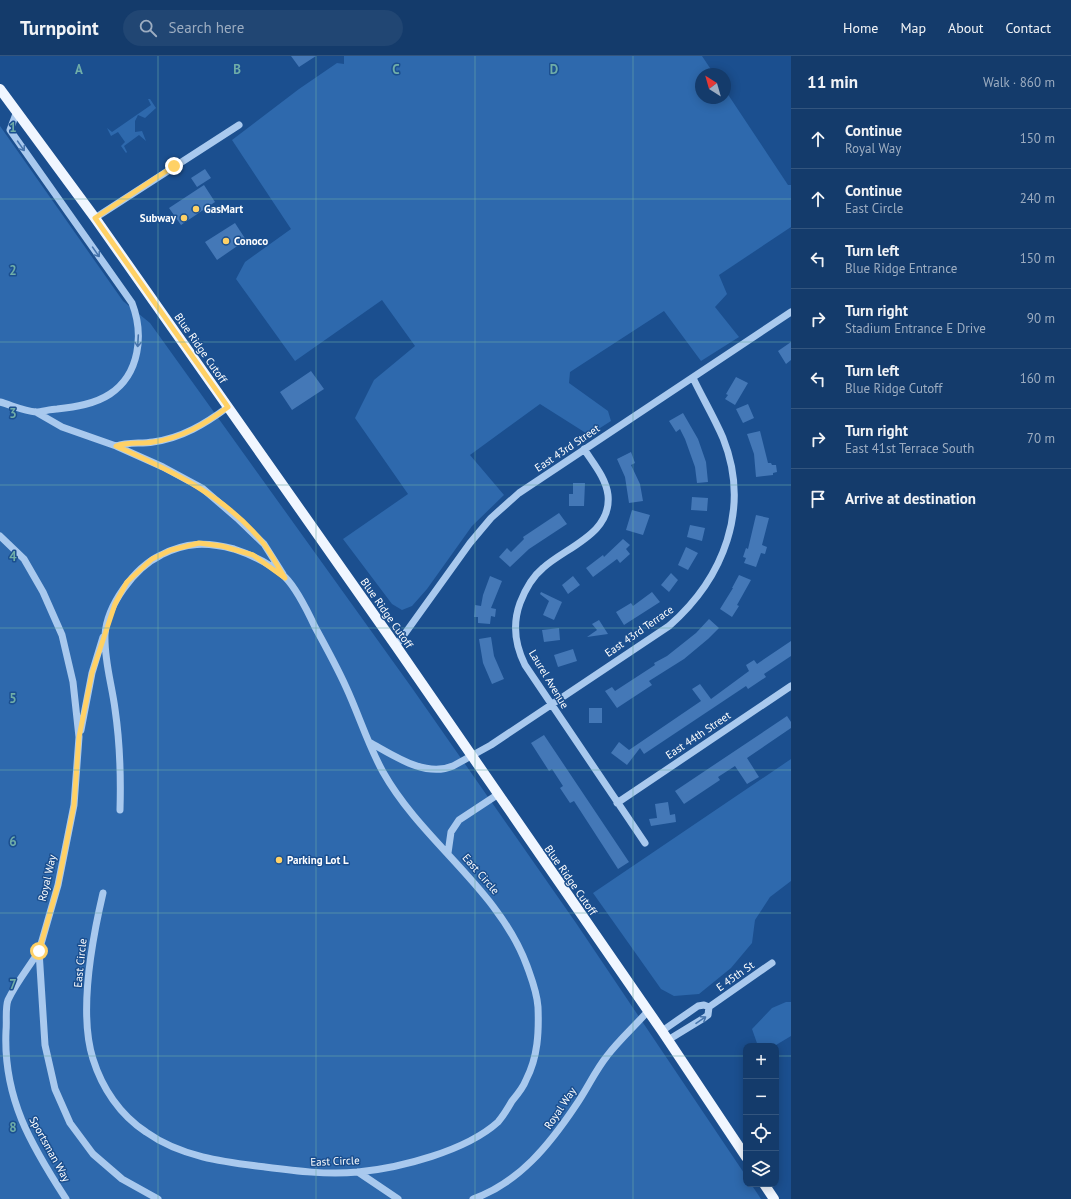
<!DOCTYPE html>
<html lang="en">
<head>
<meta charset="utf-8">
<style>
  :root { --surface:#143b6b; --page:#214673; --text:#f1f3f6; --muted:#9dadc1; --line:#33557e }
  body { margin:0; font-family:"PT Sans",sans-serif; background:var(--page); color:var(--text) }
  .controls { position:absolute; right:12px; bottom:12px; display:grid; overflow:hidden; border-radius:8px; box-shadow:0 2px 10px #0003 }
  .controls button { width:36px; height:36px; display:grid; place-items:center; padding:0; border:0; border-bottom:1px solid var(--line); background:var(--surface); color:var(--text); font:20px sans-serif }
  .compass { position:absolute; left:695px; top:12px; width:36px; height:36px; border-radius:50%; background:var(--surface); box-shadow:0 2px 10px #0003; rotate:323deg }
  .stop { position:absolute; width:12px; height:12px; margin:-9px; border:3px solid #ffd166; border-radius:50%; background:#fff }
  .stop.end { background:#ffd166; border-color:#fff; box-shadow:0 1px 4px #0008 }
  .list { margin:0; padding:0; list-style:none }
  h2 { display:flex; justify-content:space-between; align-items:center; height:52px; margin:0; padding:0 16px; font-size:17px }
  h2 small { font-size:13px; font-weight:400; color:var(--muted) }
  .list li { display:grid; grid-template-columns:26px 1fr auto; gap:12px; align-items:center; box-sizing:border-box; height:60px; padding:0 16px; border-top:1px solid var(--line) }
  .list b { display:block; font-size:15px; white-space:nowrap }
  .list p { margin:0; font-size:13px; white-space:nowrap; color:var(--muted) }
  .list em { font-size:13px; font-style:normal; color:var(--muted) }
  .icon { flex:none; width:22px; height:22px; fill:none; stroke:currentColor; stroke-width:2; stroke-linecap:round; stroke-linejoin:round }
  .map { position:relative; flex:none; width:791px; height:1143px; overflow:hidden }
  header { display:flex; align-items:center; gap:24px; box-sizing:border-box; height:56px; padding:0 20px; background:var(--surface); border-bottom:1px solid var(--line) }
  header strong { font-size:19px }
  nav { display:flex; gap:22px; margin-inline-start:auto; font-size:14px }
  .search { width:280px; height:36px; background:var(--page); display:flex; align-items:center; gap:10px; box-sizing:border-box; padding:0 14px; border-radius:22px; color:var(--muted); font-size:15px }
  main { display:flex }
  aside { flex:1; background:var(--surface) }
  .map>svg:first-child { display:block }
</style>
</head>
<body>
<header>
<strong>Turnpoint</strong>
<div class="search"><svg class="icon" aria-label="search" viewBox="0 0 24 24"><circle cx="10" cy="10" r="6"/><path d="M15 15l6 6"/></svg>Search here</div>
<nav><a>Home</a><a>Map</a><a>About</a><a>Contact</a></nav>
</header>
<main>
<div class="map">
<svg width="791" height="1143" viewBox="0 0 791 1143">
  <rect width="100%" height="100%" fill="#1b4f8f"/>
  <path fill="#2e69ad" d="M344,0H702L714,18H701V42H725V34L788,129H791V171L719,219L727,238L715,251L739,281L701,305L664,255L570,316L569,327L608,355L611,365L589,379L540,348L470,399L504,439L472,470L427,533L412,550L402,554L392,548L343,483L408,438L355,362L374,324L415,290L382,244L295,305L236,223L245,206L291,173L232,84L299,33L337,7L344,8Z
    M148,43H150L156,52L145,62L138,59L135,65V76L142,75L146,85L139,79L124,90L127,96L126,97L121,90L125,86L118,76L111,80L107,72L112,76L151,49Z
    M0,70L123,245L150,267L412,632L576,867L746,1120V1128H751L761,1143H0Z
    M791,703V825L770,841L755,864L752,887L731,912L699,938L674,940L661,933L593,837Z
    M786,946H791V980L776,989L758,990L752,973L772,952Z"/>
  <path fill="#4478b7" d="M291,0H316L299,11Z
    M205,113L211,122L197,131L191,122Z
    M204,129L215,146L181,169L169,152Z
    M235,167L246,184L217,204L205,186Z
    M791,286V304L786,308L778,295Z
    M311,315L324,333L292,354L280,336Z
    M736,321L748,327L735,349L725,343L728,339L726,338Z
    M748,348L754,362L743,367L736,353Z
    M683,357L698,383L706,406L708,426L697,427L695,411L685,383L680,373L676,376L669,365Z
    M760,375L768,407H771L772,409H776L777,416L773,417V419L756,421L754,398L747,378Z
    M631,396L635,407L631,409L640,428L643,445L629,447L625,421L617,403Z
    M573,427H585L584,450H569V438H573Z
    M692,441L708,442L707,455L691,454Z
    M632,454L650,459L643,479L626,474Z
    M559,457L567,468L529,493L510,511L499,501L507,492L511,496L524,483L523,481Z
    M756,459L769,462L762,489L767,491L765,498L761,497L756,511L744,507L746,502L743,501L746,492L748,493Z
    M690,469L705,472L702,485L687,481Z
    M623,483L630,489L626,493L630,498L620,507L617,503L593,521L586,512L603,499L604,501Z
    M686,491L698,497L688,514L678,509Z
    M671,517L678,524L669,536L661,529Z
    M739,519L751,524L737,549L739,550L732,561L720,553L733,532H732Z
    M490,520L502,525L491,552L496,553L495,561L491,560L490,568L478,567V561H474L475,549L481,550L483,539Z
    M573,520L580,529L568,538L562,529Z
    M541,536L562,546L554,564L543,559L549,545L540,538Z
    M652,536L660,546L624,569L616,556L631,547L633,550Z
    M709,563L719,572L708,583L684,603L649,625L652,629L617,652L605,635L612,631L615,635L655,609L654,607L667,600L696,577Z
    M599,564L608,578L587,581L597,574L592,568Z
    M559,572L560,584L544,586L542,574Z
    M491,581L494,600L504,623L492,628L483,607L479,583Z
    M791,585V600L764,618L766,621L748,633L746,630L644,698L640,692L627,709L611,697L619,686L629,694L701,645L692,633L700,628L711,643L749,615L746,609L754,604L757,608Z
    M573,593L577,605L558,611L554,599Z
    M589,652H602V667H589Z
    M787,660L791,666V672L747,702L759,721L747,728L735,710L718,721L720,724L684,748L675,735Z
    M544,679L629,806L618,813L574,745L570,747L560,732L563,730L552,713L549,715L531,687Z
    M668,746L670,759L675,758L676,766L651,770L649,763L657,762L655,748Z"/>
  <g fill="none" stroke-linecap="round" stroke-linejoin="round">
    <path stroke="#a9c9ee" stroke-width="7" d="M95,162L239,69
      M0,346C11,349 24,355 36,356C42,356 50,353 57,353C75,351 95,348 110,338C140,318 144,278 132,247L10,74L17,55
      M36,356L62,371L116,390L163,411L202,432L237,462L264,488L283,518
      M116,390C128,386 141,388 153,386C182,382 205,368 228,351
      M584,393C593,407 606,422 608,439C612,478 566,491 543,512C532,521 525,534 520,547C512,569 515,589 525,609L645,787
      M0,480L24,503L43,536L62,579L73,626L79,681L74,749L58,829L39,895L45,989L55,1033L70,1067L93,1098L122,1123L158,1143
      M396,590L470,487L491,462L519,437L791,256
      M81,674L92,617L103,581
      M369,686C393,699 425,722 453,710L491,689L669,570C724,522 751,452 723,382C714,361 702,341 693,322
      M617,747L791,630
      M448,797L451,776L459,764L497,739
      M103,837C92,884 78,956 93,1003C102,1032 120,1059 146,1076C181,1101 224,1106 265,1111C296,1115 327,1119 358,1116C400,1112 466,1095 498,1066C503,1060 508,1052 512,1045C517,1039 523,1032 526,1024C538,1001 539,976 538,951C537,936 532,924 527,910C498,832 423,787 383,716C368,689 359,659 346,631C337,611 326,591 315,571C308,556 297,533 285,521C271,508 252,499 234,493C207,486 186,486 161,499C134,512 107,549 105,579C104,604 112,629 115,653C120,687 121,720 120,754
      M39,895C29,911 16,927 8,944C5,952 7,966 6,975C3,1042 31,1089 66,1143
      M709,951L772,907
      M662,975L698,950L704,949L709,951L708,959L704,962L668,984
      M358,1116L398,1143
      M473,1143C519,1127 550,1088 576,1049C587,1033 595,1015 607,1000C619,984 635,970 648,955"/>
    <path stroke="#f0f6ff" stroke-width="10" d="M0,33L95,162L396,590L662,975L746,1101
      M764,1128L774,1143"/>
  </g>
  <defs><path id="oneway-shaft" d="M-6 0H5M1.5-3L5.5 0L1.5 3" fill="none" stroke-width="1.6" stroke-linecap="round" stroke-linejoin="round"/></defs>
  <g stroke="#4674ac">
    <use href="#oneway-shaft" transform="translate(21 90) rotate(55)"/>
    <use href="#oneway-shaft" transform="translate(96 196) rotate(55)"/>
    <use href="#oneway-shaft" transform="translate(138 285) rotate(93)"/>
    <use href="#oneway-shaft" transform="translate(701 964) rotate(-34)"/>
  </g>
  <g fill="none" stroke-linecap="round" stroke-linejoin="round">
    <path stroke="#ffd166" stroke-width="5" d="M39,895L58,829L74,749L79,681L92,617L115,548L127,526L152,503L171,494L199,487L222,490L253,499L285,522C278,511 272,499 264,488C226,440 170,414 116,390C128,386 141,388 153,386C182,382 205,368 228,351L95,162L174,110"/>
  </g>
  <path fill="none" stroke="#6fada8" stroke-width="1" stroke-opacity="0.55" d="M158,0V1143M316,0V1143M475,0V1143M633,0V1143M0,143H791M0,286H791M0,429H791M0,572H791M0,714H791M0,857H791M0,1000H746M776,1000H791"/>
  <g fill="#ffd166" stroke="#1b4f8f" stroke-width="1.5">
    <circle cx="196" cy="153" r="4"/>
    <circle cx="184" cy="162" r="4"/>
    <circle cx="226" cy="185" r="4"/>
    <circle cx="279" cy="804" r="4"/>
  </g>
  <g text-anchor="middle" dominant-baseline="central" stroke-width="3" stroke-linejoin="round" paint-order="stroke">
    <g font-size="11" font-weight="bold" fill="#fff" stroke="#1b4f8f" text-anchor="start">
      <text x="204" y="153">GasMart</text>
      <text x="176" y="162" text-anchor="end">Subway</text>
      <text x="234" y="185">Conoco</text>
      <text x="287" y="804">Parking Lot L</text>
    </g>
    <g font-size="11" fill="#fff" stroke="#1b4f8f">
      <text transform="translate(201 292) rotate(55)">Blue Ridge Cutoff</text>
      <text transform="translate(567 392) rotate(-34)">East 43rd Street</text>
      <text transform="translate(387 557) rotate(55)">Blue Ridge Cutoff</text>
      <text transform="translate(639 575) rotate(-35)">East 43rd Terrace</text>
      <text transform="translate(549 623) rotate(59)">Laurel Avenue</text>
      <text transform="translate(698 679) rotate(-34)">East 44th Street</text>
      <text transform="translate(481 818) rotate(49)">East Circle</text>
      <text transform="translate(47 822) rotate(-77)">Royal Way</text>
      <text transform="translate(571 824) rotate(55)">Blue Ridge Cutoff</text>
      <text transform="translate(80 907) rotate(-84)">East Circle</text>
      <text transform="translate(735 920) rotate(-35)">E 45th St</text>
      <text transform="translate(560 1052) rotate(-56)">Royal Way</text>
      <text transform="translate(50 1093) rotate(61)">Sportsman Way</text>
      <text transform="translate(335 1105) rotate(-2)">East Circle</text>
    </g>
  </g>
  <g font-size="13" text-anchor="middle" font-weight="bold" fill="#6fada8" stroke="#1b4f8f" stroke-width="3" stroke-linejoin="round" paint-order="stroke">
    <text x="79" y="18">A</text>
    <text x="237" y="18">B</text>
    <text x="396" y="18">C</text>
    <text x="554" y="18">D</text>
    <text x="13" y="76">1</text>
    <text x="13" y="219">2</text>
    <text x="13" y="362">3</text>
    <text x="13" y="505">4</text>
    <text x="13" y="647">5</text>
    <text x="13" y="790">6</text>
    <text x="13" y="933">7</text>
    <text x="13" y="1076">8</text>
  </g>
</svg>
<div class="controls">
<button>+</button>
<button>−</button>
<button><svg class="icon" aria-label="locate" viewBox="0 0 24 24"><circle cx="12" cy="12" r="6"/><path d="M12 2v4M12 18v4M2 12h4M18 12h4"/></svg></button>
<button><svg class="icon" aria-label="layers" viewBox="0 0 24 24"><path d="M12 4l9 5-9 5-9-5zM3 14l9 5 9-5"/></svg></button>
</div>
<svg class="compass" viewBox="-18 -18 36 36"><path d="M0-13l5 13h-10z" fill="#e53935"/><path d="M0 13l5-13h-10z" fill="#9dadc1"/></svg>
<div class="stop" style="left:39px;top:895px"></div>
<div class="stop end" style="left:174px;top:110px"></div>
</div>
<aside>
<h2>11 min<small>Walk · 860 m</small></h2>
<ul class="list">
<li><svg class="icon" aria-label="ahead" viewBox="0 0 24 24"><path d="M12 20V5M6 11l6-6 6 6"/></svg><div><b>Continue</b><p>Royal Way</p></div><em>150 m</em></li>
<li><svg class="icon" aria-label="ahead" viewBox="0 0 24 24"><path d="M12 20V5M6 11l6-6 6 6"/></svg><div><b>Continue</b><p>East Circle</p></div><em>240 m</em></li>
<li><svg class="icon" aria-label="left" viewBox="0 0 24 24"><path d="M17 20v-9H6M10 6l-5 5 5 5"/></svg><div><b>Turn left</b><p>Blue Ridge Entrance</p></div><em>150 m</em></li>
<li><svg class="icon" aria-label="right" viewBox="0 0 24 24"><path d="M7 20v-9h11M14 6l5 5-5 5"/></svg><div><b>Turn right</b><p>Stadium Entrance E Drive</p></div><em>90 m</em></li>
<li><svg class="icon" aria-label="left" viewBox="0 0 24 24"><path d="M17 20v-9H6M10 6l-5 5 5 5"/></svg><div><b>Turn left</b><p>Blue Ridge Cutoff</p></div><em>160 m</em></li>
<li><svg class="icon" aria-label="right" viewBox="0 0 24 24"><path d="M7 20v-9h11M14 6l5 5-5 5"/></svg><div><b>Turn right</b><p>East 41st Terrace South</p></div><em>70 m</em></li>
<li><svg class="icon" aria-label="arrive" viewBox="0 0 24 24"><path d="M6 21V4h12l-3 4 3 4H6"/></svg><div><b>Arrive at destination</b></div></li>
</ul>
</aside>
</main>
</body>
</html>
